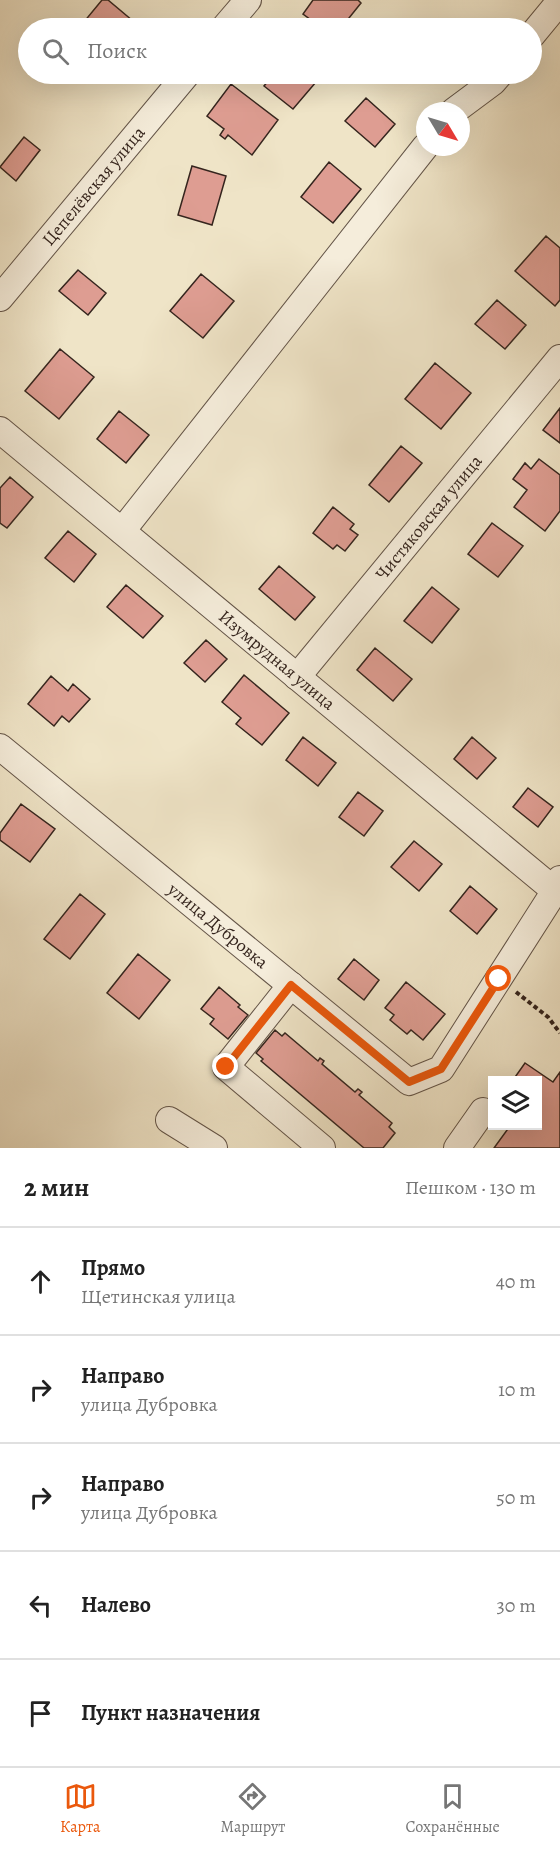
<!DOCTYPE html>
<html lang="ru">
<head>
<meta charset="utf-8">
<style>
  :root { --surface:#fff; --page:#f6f6f6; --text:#222; --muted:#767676; --line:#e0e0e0; --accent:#ea580c }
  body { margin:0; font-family:Alegreya,serif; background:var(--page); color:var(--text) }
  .controls { position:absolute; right:18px; bottom:18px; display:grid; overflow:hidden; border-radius:0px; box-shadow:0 6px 24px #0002 }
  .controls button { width:54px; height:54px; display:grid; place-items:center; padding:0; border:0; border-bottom:2px solid var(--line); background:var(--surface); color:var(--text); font:30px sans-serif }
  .compass { position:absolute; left:416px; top:102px; width:54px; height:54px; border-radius:50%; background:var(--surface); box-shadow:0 6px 24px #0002; rotate:128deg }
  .stop { position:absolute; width:18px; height:18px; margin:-14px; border:4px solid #ea580c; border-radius:50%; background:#fff }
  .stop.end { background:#ea580c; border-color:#fff; box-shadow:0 2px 6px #0008 }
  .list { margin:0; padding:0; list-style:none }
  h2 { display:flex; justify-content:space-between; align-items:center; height:78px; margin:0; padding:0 24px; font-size:26px }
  h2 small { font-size:20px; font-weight:400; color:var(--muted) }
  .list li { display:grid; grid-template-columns:39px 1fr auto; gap:18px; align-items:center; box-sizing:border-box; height:108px; padding:0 24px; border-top:2px solid var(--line) }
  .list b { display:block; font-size:22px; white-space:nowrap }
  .list p { margin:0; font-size:20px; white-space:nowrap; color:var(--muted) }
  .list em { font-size:20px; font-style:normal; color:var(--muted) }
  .icon { flex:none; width:33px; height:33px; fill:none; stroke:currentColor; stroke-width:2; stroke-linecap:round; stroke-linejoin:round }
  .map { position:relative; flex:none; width:560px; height:1148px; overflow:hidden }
  .search { position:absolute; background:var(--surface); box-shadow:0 6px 24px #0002; left:18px; right:18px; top:18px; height:66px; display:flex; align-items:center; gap:15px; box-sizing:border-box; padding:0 21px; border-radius:33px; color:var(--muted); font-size:22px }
  .sheet { height:618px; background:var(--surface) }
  nav { display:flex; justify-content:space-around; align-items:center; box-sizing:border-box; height:84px; border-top:2px solid var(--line); background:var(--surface); font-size:16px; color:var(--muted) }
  nav a { display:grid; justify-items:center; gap:3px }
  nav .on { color:var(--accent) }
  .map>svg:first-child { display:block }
</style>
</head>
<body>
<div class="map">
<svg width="560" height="1148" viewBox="0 0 560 1148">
  <rect width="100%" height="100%" fill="#efe4c7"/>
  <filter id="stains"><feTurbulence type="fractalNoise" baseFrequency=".00333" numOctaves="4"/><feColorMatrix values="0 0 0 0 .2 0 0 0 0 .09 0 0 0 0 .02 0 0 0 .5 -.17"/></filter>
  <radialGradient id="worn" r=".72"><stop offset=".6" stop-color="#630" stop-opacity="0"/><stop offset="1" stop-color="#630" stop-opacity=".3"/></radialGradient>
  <path fill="#de9d92" stroke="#35251e" stroke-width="1.5" d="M102,0H108L133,21L126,28H90L83,23Z
    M313,0H358L361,3L341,28H322L303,14Z
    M274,74H320L322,75L293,109L264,86Z
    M231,84L278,120L252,155L228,135L225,139L220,135L224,129L207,116Z
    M366,98L395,124L375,147L345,121Z
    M24,137L40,150L16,181L0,167Z
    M329,162L361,189L333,223L301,197Z
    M192,166L226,176L212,225L178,215Z
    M546,236L560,248V300L555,306L515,271Z
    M78,270L106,293L88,315L59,291Z
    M201,274L234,301L203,338L170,311Z
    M497,300L526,325L505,349L475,324Z
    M60,349L94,377L59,419L25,391Z
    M435,363L471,393L441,429L405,399Z
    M560,408V443L543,430Z
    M119,411L149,435L126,463L97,439Z
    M401,446L422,463L389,502L369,485Z
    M539,459L560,475V511L545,531L514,507L527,490L513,479L525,463L531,469Z
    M10,477L33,497L7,528L0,523V488Z
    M333,507L354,524L350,529L358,535L345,551L337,545L333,549L313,533Z
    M492,523L523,546L498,577L468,554Z
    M68,531L96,554L74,582L45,558Z
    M279,566L315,597L295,620L259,589Z
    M126,585L163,616L143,638L107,607Z
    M432,587L459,609L432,643L404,621Z
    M206,640L227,659L205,682L184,663Z
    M375,648L412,679L393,701L357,670Z
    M244,675L289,713L262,745L236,724L241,718L222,702Z
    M51,676L68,691L73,684L90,699L69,722L62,716L54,726L28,704Z
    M303,737L336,763L318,786L286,760Z
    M472,737L496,758L477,779L454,759Z
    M528,788L553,807L538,827L513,807Z
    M358,792L383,811L364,836L339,817Z
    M21,804L55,829L30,862L0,840V833Z
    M414,841L442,864L419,891L391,867Z
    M470,886L497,909L477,934L450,911Z
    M80,894L105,914L70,959L44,939Z
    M138,954L170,980L139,1019L107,993Z
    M354,959L379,980L364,1000L338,979Z
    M406,982L445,1014L423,1040L411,1030L407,1034L390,1020L394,1015L385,1008Z
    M219,987L240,1005L238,1007L248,1015L228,1039L210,1024L214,1019L201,1009Z
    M275,1030L282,1036L285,1033L318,1061L320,1058L324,1061L322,1064L355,1092L358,1089L362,1092L359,1095L392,1123L389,1127L395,1133L383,1148H364L261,1061L263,1059L256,1053Z
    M525,1063L553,1082L560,1072V1148H494L510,1126H538V1080H513Z"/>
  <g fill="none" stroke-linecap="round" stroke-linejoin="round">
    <defs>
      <g id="minor">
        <path d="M224,28L248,0"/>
        <path d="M532,35L560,1"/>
        <path d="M454,111L493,82L500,74"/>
        <path id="s1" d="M0,298L187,74"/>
        <path id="s2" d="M0,430L554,890"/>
        <path d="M122,531L425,147"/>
        <path id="s3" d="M297,677L560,358"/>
        <path id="s4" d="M0,747L409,1082L441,1069L549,900L560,879"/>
        <path d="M291,985L226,1067L322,1148"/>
        <path d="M169,1120L214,1148"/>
        <path d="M457,1148L483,1111"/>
      </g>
    </defs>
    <use href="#minor" stroke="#645548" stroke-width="28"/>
    <path stroke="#35251e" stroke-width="4" stroke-dasharray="4.5 3" stroke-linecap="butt" d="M516,992L548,1017L560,1033"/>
    <use href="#minor" stroke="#f5eddb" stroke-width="26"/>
  </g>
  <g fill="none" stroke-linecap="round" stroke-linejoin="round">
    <path stroke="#ea580c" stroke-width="8" d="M226,1067L291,985L409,1082L441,1069L499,979"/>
  </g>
  <g text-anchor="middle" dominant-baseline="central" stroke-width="5" stroke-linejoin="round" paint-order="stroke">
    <g font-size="18" fill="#35251e" stroke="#f5eddb">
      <text stroke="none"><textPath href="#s1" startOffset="146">Цепелёвская улица</textPath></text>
      <text stroke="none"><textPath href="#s3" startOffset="207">Чистяковская улица</textPath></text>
      <text stroke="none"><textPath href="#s2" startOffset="360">Изумрудная улица</textPath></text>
      <text stroke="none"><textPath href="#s4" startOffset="282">улица Дубровка</textPath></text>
    </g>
  </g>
  <rect width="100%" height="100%" filter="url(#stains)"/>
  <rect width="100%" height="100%" fill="url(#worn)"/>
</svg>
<div class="controls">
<button><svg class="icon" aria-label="layers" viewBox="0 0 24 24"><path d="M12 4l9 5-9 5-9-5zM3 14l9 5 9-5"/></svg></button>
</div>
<svg class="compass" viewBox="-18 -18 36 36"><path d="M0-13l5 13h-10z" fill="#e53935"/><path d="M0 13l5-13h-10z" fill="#767676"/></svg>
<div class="stop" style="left:499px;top:979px"></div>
<div class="stop end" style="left:226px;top:1067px"></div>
<div class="search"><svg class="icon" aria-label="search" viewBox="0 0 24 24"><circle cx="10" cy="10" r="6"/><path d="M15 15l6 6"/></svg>Поиск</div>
</div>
<section class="sheet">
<h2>2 мин<small>Пешком · 130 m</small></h2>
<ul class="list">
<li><svg class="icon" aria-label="ahead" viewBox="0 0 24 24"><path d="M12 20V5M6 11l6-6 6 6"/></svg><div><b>Прямо</b><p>Щетинская улица</p></div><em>40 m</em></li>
<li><svg class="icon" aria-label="right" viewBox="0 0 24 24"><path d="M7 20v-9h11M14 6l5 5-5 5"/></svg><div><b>Направо</b><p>улица Дубровка</p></div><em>10 m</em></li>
<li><svg class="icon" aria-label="right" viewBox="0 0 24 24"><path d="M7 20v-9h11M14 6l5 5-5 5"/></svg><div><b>Направо</b><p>улица Дубровка</p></div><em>50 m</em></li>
<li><svg class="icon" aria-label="left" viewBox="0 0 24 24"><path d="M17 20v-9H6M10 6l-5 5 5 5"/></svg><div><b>Налево</b></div><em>30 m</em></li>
<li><svg class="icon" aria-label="arrive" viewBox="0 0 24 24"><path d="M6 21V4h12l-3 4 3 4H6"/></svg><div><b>Пункт назначения</b></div></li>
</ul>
</section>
<nav>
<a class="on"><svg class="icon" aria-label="map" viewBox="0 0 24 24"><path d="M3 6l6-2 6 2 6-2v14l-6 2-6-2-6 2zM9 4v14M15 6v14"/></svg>Карта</a>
<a><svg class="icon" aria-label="directions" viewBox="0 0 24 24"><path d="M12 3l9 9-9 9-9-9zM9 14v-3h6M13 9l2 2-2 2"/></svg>Маршрут</a>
<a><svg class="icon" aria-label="saved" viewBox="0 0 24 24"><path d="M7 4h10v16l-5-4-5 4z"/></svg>Сохранённые</a>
</nav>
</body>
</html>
